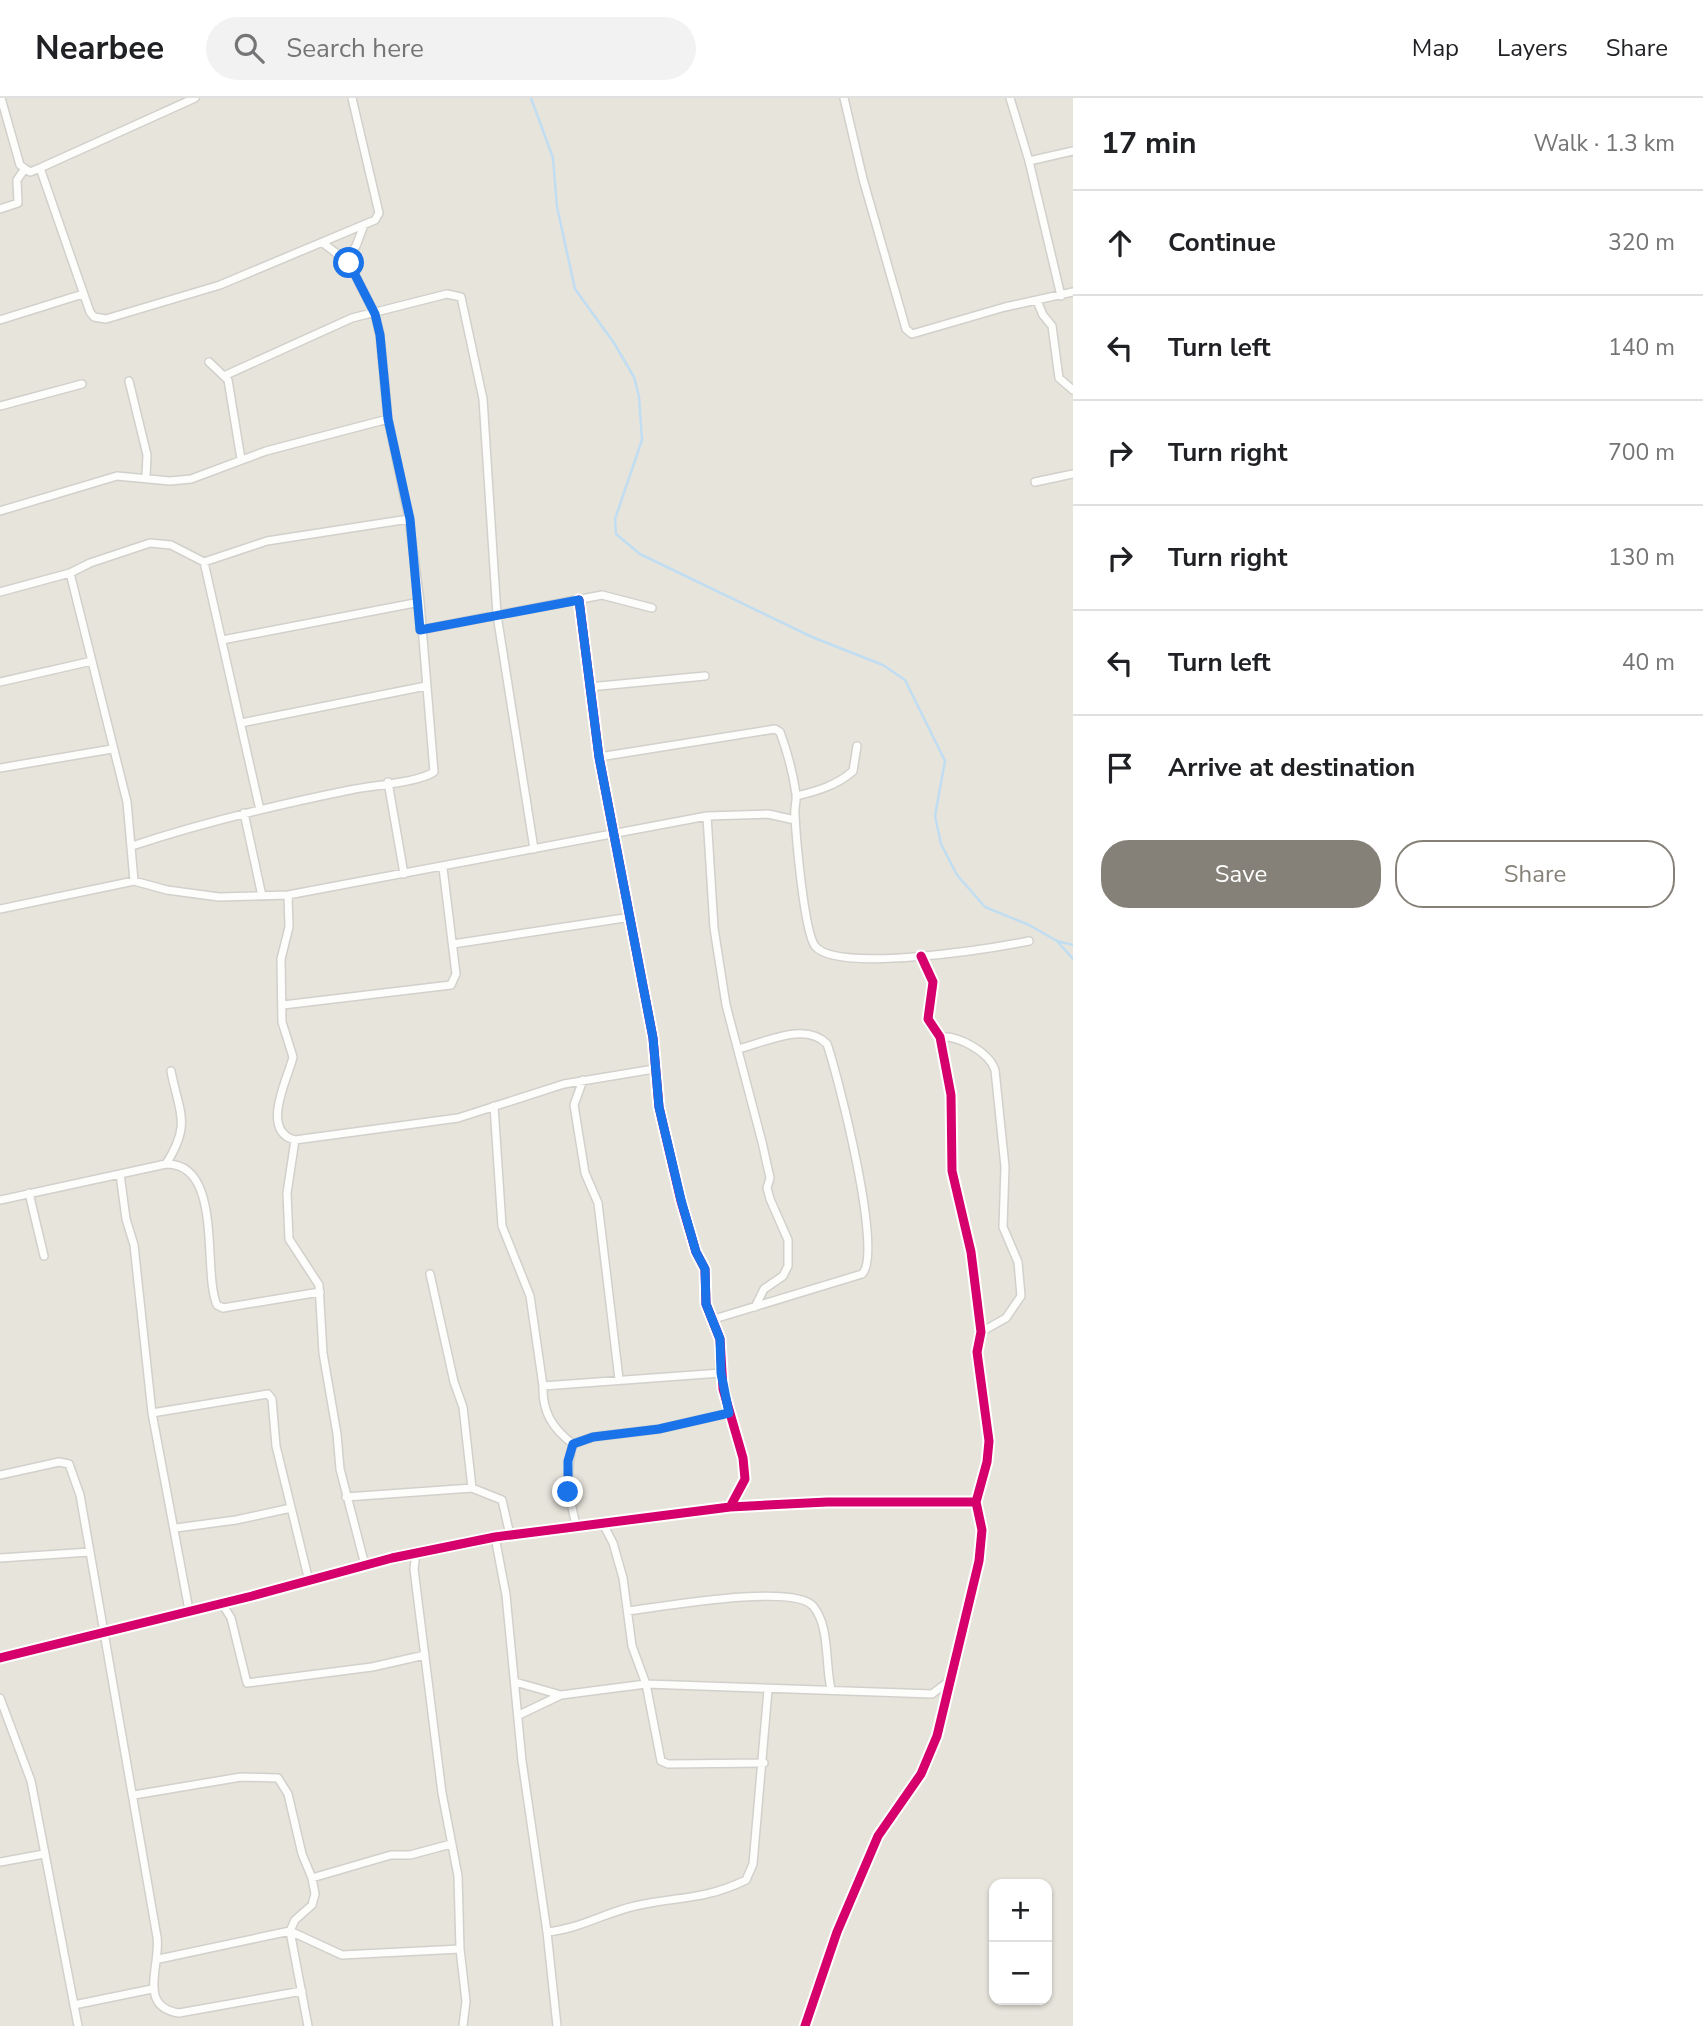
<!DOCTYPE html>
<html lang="en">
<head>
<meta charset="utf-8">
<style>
  :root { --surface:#fff; --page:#f2f2f2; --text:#202124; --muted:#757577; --line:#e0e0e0; --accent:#868178 }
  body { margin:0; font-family:"Nunito Sans",sans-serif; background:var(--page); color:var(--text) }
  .controls { position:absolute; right:21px; bottom:21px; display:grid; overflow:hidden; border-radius:14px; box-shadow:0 2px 5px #0004 }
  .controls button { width:63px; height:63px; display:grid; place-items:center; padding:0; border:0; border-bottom:2px solid var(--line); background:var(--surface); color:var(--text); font:35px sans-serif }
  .stop { position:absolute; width:21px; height:21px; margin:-16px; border:5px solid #1a73e8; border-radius:50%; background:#fff }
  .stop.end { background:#1a73e8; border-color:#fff; box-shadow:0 2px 7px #0008 }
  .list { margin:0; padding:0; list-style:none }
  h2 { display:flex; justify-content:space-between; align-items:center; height:91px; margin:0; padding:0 28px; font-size:30px }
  h2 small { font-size:23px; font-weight:400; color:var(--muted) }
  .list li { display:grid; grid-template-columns:46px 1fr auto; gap:21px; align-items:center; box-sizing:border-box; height:105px; padding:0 28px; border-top:2px solid var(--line) }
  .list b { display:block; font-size:26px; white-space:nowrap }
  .list em { font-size:23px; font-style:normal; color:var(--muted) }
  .actions { display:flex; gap:14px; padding:21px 28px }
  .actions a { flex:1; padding:16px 0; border:2px solid var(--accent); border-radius:28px; text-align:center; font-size:24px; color:var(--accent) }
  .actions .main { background:var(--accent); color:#fff }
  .icon { flex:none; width:38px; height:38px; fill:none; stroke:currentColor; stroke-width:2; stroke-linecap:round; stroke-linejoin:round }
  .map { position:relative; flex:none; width:1073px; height:1928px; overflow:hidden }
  header { display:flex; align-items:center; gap:42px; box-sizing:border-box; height:98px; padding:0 35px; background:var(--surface); border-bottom:2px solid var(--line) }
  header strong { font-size:33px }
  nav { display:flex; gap:38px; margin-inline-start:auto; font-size:24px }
  .search { width:490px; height:63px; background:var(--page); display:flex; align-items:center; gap:18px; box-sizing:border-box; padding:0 24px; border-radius:38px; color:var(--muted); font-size:26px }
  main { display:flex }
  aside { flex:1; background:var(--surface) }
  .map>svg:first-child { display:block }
</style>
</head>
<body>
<header>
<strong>Nearbee</strong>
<div class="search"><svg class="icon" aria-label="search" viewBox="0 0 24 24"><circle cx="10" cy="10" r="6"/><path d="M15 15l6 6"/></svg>Search here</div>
<nav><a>Map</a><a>Layers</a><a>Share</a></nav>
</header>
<main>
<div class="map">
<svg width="1073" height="1928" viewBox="0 0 1073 1928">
  <rect width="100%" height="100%" fill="#f4f2ee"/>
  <path fill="#e7e4dc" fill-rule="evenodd" d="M0,0H1073V1928H0ZM994,1786H1047V1902H994Z"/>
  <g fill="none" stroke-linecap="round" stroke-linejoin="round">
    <path stroke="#c0ddf1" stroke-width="2.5" d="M531,0L553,60L557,109L575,191L614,245L634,279L639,299L642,342L615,421L616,436L640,456L812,539L883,567L905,582L945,663L935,718L941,746L957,777L985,809L1029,827L1057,843L1073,861
      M1057,843L1073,847"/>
    <defs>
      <path id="street" d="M1,0L20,67L30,74L40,70L90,214L94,219L106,221L220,187L375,122L379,115L352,0
        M844,0L863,81L906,231L912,236L1005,209L1073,194
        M1010,0L1029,63L1061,198
        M1029,63L1073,53
        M40,70L195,0
        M0,111L18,105L17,82L24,72
        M346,162L356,148L364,127
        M1037,203L1043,217L1052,228L1059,280L1073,292
        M0,222L83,196
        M209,264L228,282L241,361
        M226,277L352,220L447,196L461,199L483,301L497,517L534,751
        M129,283L147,357L146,379
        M0,308L82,286
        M1035,384L1073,376
        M0,413L117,378L170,383L191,381L266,353L388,321
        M204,464L260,712
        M70,475L127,704L134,783
        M0,494L70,475L90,465L150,445L171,447L204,464L267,443L409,421
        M579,502L599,659L653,940L659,1009L681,1103L696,1154L705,1171L706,1206L720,1241L723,1291L743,1360L745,1381L730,1409
        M420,532L602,497L652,510
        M222,542L420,504
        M0,584L92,563
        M589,589L705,578
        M241,625L426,588
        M599,659L775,631L780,634C787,653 793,675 796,696C797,703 794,710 795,717C796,739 804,833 815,848C837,876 994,850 1029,843
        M0,670L112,651
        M388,684L404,776
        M796,698C818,693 837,687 853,673L857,648
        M244,715L262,798
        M707,718L714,830L726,907L762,1044L770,1080L767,1090L770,1101L788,1142V1168L783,1178L764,1191L755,1209
        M132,748C204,724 276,707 350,692C373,687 417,685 434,674L420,504L409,421L388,321L380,237L375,216L349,165L323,145
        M288,797L289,829L281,861L282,924L293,959C289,978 259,1033 295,1042L458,1020L564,986L654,971
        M0,811L134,783L167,792L219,799L288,797L707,718L768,716L795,722
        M453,846L631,819
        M283,907L451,887L456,876L443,770
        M940,939C958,937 989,954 995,972L1005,1069L1003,1129L1018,1164L1021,1198L1006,1220L981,1234
        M583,982L574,1007L585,1075L598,1105L619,1281
        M494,1008L502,1128L530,1198L543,1288C542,1314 553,1331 573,1346
        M295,1042L287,1095L289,1141L319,1187L323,1255L337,1336L340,1371L365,1467
        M166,1066C192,1025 179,1015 171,973
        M120,1076L126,1121L134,1147L152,1315L189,1512
        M29,1095L44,1158
        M0,1102L166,1066C224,1065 202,1174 217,1207L223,1210L320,1194
        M430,1176L454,1284L463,1309L472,1390
        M714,1221L862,1176C884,1157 838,978 827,946C805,923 764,945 738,951
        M543,1288L721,1275
        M152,1315L268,1296L272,1301L276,1348L309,1483
        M0,1377L59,1364L69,1366L80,1397L90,1454
        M346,1399L472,1390L502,1402L510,1437
        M602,1424L613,1445L623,1480L632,1548L646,1586L661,1663L668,1666L764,1665
        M576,1427C569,1399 565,1375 573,1346L593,1339L659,1331L729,1315
        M176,1430L236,1422L291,1410
        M495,1439L506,1497L522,1663L547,1834L557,1928
        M416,1454L414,1471L442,1695L458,1778L460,1851L466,1903L463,1928
        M0,1460L90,1454L157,1839C161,1867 137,1909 179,1915L302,1893
        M221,1504L231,1520L247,1585L372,1569L425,1557
        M628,1513C661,1509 793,1485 813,1508C830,1528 825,1566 831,1591
        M0,1560L252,1498L392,1460L495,1439L730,1409L827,1404H976
        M515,1584L561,1597
        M0,1600L31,1683L78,1928
        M519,1617L561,1597L646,1586L932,1596L948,1584
        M134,1697L241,1679L278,1680L288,1696L302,1756L312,1780L315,1796L312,1807L295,1822L290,1833L342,1857L460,1851
        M0,1764L44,1756
        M312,1780L391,1757H410L451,1746
        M547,1834C579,1831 604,1815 635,1808C679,1798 702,1803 746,1782L753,1766L768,1592
        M159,1861L290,1833L308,1928
        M74,1907L152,1891
        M805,1928L837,1834L878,1738L921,1676L937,1638L979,1463L982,1432L976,1404L987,1364L989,1343L977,1254L981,1234L971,1154L952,1073L951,997L940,939L928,921L933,884L921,858"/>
    </defs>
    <use href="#street" stroke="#d2d0cb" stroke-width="10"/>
    <use href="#street" stroke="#fdfdfc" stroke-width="7"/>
    <defs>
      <path id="cycleway" d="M579,502L599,659L653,940L659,1009L681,1103L696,1154L705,1171L706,1206L720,1241L723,1291L743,1360L745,1381L730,1409
        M0,1560L252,1498L392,1460L495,1439L730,1409L827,1404H976
        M805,1928L837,1834L878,1738L921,1676L937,1638L979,1463L982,1432L976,1404L987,1364L989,1343L977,1254L981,1234L971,1154L952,1073L951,997L940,939L928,921L933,884L921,858"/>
    </defs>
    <use href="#cycleway" stroke="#fff" stroke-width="13"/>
    <use href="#cycleway" stroke="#d6006c" stroke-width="9"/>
  </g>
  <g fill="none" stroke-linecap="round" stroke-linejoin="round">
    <path stroke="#1a73e8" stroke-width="9" d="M349,165L375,216L380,237L388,321L410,421L420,532L579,502L599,659L653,940L659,1009L681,1102L696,1154L705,1171L706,1206L720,1241L721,1275L729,1315L659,1331L593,1339L573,1346L568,1363V1394"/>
  </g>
</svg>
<div class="controls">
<button>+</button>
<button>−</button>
</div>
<div class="stop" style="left:349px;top:165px"></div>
<div class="stop end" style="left:568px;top:1394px"></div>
</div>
<aside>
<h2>17 min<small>Walk · 1.3 km</small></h2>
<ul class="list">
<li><svg class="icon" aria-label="ahead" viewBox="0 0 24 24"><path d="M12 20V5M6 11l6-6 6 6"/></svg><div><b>Continue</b></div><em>320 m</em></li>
<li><svg class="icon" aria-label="left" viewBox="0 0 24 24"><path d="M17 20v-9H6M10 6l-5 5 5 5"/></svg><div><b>Turn left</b></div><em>140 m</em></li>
<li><svg class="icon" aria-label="right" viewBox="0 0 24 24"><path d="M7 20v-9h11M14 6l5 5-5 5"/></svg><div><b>Turn right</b></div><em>700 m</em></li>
<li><svg class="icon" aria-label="right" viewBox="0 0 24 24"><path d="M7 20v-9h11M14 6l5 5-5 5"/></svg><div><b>Turn right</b></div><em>130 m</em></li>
<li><svg class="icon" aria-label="left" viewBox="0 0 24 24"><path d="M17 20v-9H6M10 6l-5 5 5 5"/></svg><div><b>Turn left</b></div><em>40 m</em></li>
<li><svg class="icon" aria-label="arrive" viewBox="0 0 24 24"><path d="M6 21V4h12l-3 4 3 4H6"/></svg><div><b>Arrive at destination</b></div></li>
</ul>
<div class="actions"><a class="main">Save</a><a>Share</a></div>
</aside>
</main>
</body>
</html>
